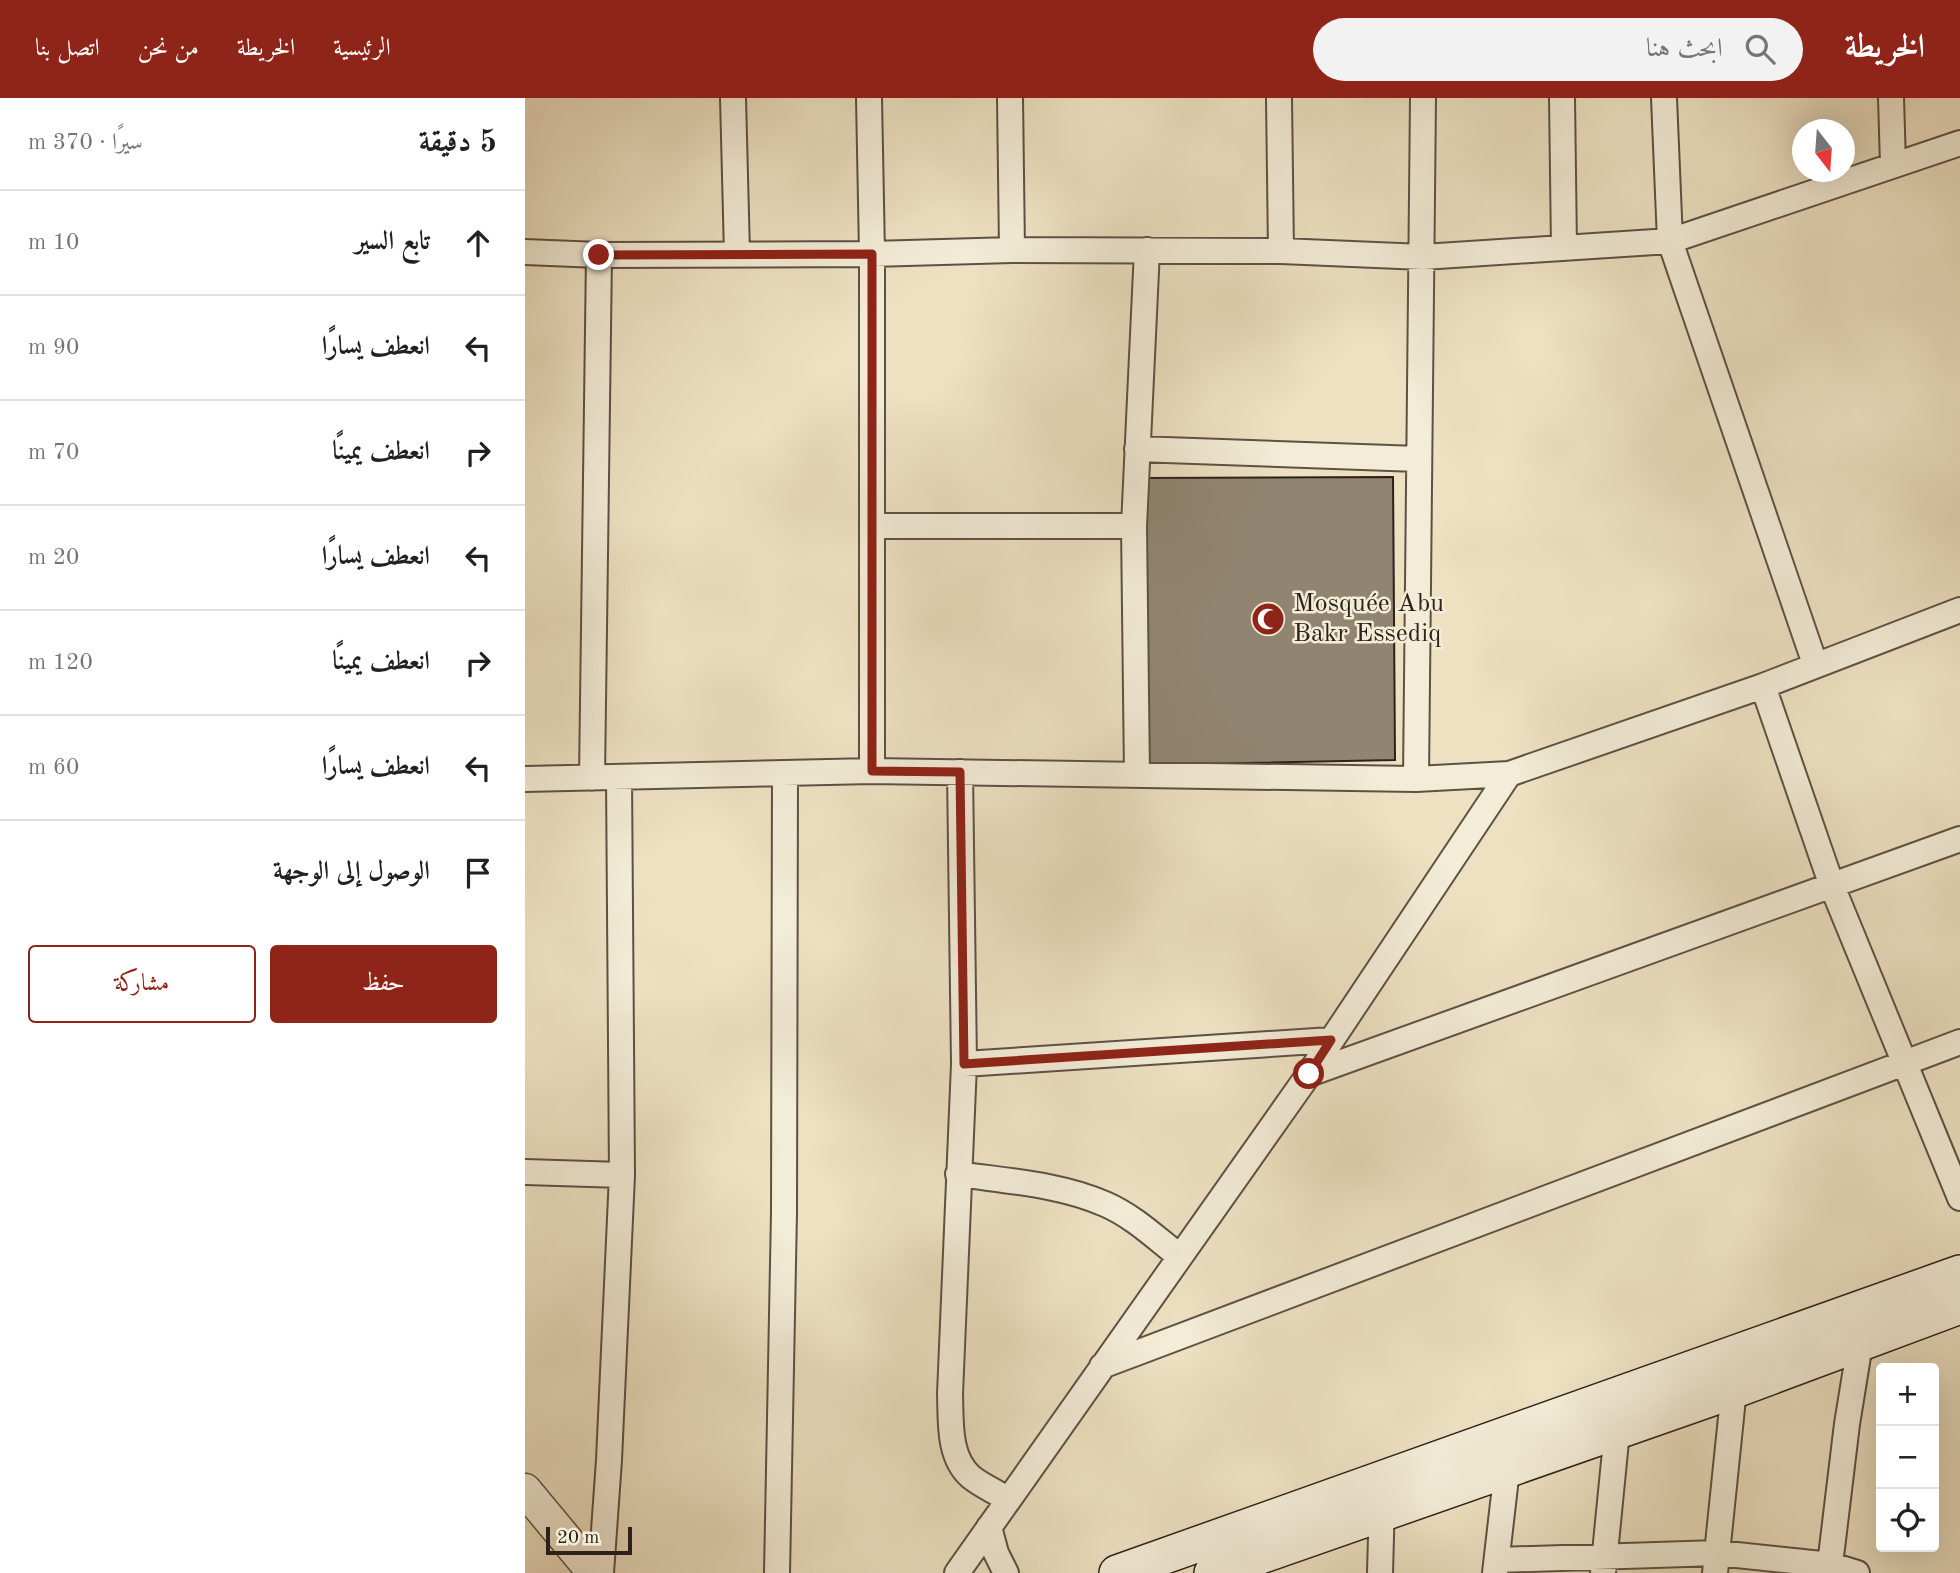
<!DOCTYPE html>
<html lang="ar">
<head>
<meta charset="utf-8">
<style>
  :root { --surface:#fff; --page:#f2f2f2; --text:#202124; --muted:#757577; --line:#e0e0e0; --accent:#8f2418 }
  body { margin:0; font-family:"Old Standard TT",Amiri,serif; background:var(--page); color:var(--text); direction:rtl }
  .controls { position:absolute; right:21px; bottom:21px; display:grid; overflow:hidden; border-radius:7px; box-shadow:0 7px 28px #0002 }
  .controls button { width:63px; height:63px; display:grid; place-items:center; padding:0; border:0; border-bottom:2px solid var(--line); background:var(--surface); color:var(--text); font:35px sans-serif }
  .compass { position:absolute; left:1267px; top:21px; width:63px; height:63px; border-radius:50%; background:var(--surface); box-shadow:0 7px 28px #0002; rotate:163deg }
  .scale { position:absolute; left:21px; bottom:18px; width:86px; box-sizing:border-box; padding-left:7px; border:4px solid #2d211b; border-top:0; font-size:19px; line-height:24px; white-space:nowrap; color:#2d211b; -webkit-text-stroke:5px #f3ecd7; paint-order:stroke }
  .stop { position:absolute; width:21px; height:21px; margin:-16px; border:5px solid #8f2418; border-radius:50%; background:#fff }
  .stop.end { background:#8f2418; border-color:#fff; box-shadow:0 2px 7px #0008 }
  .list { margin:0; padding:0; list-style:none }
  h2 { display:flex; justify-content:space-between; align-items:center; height:91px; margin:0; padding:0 28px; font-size:30px }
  h2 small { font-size:23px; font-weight:400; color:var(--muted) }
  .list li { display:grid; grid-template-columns:46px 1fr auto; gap:21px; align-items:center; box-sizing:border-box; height:105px; padding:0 28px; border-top:2px solid var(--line) }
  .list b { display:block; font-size:26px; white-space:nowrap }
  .list em { font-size:23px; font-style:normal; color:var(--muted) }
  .actions { display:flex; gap:14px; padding:21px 28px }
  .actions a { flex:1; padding:16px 0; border:2px solid var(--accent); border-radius:7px; text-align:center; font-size:24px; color:var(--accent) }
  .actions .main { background:var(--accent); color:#fff }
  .icon { flex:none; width:38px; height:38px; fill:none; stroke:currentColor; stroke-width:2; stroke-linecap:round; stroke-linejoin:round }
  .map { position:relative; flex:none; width:1435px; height:1475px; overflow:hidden; direction:ltr }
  header { display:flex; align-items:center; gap:42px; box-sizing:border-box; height:98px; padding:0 35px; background:var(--accent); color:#fff }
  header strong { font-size:33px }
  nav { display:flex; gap:38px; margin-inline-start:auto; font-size:24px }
  .search { width:490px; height:63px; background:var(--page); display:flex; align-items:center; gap:18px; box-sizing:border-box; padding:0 24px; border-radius:38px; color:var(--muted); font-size:26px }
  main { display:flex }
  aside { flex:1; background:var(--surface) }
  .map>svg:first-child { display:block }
</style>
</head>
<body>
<header>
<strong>الخريطة</strong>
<div class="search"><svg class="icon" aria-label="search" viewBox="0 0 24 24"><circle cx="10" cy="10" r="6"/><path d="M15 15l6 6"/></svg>ابحث هنا</div>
<nav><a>الرئيسية</a><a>الخريطة</a><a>من نحن</a><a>اتصل بنا</a></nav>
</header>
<main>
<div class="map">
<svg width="1435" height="1475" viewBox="0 0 1435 1475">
  <rect width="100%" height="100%" fill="#ede1c2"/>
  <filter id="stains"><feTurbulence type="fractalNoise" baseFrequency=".00286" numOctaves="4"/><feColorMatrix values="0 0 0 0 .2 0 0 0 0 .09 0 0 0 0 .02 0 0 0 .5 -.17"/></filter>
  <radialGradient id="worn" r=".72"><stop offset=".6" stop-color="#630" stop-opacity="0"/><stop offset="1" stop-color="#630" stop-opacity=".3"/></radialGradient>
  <path fill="#918572" stroke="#2d211b" stroke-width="2" d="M868,379L870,662L620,667L615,380Z"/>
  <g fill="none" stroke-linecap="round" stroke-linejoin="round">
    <defs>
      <path id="minor" d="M208,0L212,156
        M344,0L347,156V673
        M485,0L487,152
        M754,0L756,153
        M1037,0L1039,150
        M1139,0L1145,143L1290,566
        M1366,0L1368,67
        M0,154L74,157L347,156L487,152L756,153L898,159L1145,143L1435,45
        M612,351L893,361
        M347,428H609
        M1238,588L1307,788L1435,1100
        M435,674L439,966L425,1296C426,1324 423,1359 446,1379C457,1388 472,1394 483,1402
        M612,677L609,428L622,152
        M67,680L74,157
        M0,681L347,673L891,681L984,676L1238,588L1435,512
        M891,681L898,0
        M439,966L806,942
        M784,976L1435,741
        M0,1074L97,1077
        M433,1076C481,1083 535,1086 580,1106C608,1118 631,1140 654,1158
        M577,1268L1435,944
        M464,1429L471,1455L481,1475
        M972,1462L1193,1455L1306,1467L1332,1475
        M76,1475L84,1362L97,1077L94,679
        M252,1475L259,1114L260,675
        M432,1475L784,976L984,676
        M855,1475L857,1401
        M970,1475L982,1371
        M1078,1475L1092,1333
        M1190,1475L1210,1281
        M1304,1475L1322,1326L1335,1246"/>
      <path id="tertiary" d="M0,1392L69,1475"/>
      <path id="secondary" d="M592,1475L1435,1175
        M687,1475L1210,1292L1435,1208"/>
    </defs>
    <use href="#minor" stroke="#5d5145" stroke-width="28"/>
    <use href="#tertiary" stroke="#5d5145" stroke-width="35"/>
    <use href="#secondary" stroke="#2d211b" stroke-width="38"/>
    <use href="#minor" stroke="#f3ecd7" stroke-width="24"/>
    <use href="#tertiary" stroke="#f3ecd7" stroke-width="32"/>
    <use href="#secondary" stroke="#f3ecd7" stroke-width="35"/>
  </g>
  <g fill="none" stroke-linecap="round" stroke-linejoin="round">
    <path stroke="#8f2418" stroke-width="9" d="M74,157L347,156V673L435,674L439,966L806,942L784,976"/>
  </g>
  <defs>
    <symbol id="mosque-disc" viewBox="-11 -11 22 22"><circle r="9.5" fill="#8f2418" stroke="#f3ecd7"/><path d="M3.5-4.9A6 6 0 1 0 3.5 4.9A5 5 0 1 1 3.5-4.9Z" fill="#fff"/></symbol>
  </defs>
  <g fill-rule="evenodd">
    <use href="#mosque-disc" x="724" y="502" width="38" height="38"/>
  </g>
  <g text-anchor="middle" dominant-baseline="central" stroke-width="5" stroke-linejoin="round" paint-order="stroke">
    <g font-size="26" fill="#2d211b" stroke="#f3ecd7" text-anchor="start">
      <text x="768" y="506">Mosquée Abu<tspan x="768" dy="30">Bakr Essediq</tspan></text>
    </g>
  </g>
  <rect width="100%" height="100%" filter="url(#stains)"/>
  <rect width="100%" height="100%" fill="url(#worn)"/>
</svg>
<div class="controls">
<button>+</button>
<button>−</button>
<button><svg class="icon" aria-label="locate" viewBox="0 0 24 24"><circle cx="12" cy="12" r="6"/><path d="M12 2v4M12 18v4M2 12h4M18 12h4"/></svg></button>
</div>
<svg class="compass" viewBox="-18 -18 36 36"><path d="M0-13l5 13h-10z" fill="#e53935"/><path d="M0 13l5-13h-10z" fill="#757577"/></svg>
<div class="scale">20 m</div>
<div class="stop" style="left:784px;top:976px"></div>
<div class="stop end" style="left:74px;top:157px"></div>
</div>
<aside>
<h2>5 دقيقة<small>سيرًا · 370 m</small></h2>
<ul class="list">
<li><svg class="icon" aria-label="ahead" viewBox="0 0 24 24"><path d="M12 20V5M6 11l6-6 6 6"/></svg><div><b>تابع السير</b></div><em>10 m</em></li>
<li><svg class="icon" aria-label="left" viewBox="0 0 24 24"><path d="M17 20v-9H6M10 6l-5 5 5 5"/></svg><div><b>انعطف يسارًا</b></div><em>90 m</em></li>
<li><svg class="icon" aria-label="right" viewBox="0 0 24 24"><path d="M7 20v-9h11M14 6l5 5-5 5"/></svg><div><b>انعطف يمينًا</b></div><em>70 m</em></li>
<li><svg class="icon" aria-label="left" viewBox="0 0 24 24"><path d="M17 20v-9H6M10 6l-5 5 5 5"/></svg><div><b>انعطف يسارًا</b></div><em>20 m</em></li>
<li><svg class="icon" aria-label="right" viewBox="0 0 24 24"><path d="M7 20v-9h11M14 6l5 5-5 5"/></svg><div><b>انعطف يمينًا</b></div><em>120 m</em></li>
<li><svg class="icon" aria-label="left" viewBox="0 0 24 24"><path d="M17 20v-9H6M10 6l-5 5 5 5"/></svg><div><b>انعطف يسارًا</b></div><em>60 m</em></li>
<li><svg class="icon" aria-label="arrive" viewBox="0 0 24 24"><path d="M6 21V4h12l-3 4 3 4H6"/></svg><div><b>الوصول إلى الوجهة</b></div></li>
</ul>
<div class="actions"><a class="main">حفظ</a><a>مشاركة</a></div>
</aside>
</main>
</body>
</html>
